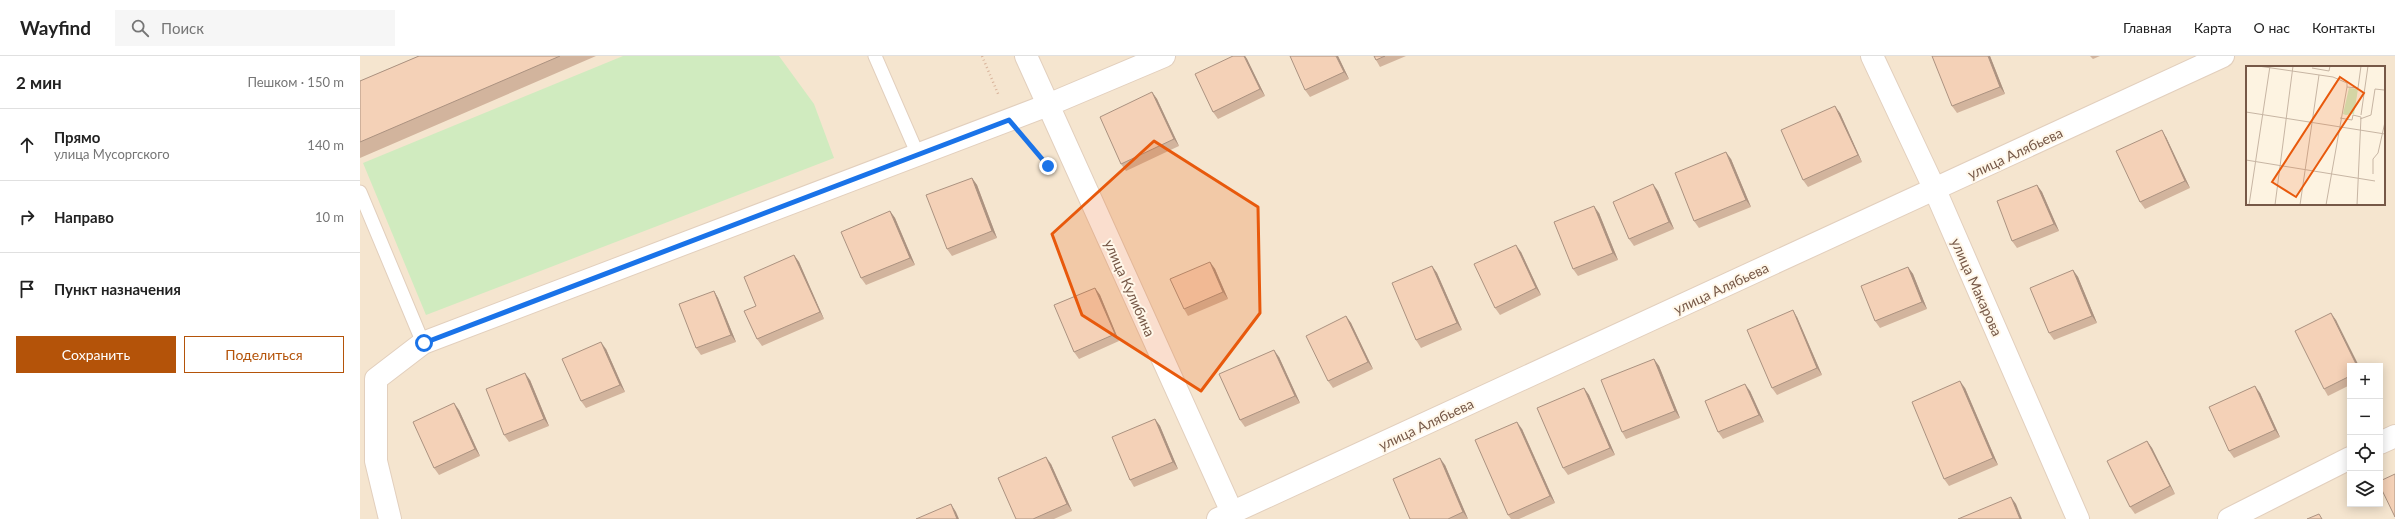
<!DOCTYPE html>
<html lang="ru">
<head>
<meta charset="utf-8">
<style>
  :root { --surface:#fff; --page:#f6f6f6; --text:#222; --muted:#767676; --line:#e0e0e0; --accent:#b45309 }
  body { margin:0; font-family:Lato,sans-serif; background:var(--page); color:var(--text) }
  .controls { position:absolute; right:12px; bottom:12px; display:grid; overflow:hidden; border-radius:0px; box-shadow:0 2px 10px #0003 }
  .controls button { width:36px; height:36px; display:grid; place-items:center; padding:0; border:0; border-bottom:1px solid var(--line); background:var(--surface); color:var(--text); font:20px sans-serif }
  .stop { position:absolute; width:12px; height:12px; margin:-9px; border:3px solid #1a73e8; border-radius:50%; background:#fff }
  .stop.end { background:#1a73e8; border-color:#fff; box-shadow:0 1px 4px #0008 }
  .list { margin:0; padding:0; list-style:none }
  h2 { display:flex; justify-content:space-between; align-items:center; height:52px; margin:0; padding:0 16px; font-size:17px }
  h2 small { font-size:13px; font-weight:400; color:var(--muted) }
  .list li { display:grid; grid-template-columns:26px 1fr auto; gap:12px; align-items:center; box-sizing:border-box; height:72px; padding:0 16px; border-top:1px solid var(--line) }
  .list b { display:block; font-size:15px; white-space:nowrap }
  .list p { margin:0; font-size:13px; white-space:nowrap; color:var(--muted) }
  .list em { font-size:13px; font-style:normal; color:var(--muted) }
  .actions { display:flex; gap:8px; padding:12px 16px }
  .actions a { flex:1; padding:9px 0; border:1px solid var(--accent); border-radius:0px; text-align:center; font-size:14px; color:var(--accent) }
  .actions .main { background:var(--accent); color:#fff }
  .icon { flex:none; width:22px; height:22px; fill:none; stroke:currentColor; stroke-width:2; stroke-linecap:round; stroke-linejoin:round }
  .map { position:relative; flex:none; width:2035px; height:463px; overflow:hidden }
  header { display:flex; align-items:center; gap:24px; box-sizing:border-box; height:56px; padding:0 20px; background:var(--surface); border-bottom:1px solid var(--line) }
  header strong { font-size:19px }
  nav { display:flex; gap:22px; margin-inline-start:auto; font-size:14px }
  .search { width:280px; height:36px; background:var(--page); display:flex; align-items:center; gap:10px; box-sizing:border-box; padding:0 14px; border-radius:0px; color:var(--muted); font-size:15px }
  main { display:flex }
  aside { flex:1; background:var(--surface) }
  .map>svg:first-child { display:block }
</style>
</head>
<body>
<header>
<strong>Wayfind</strong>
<div class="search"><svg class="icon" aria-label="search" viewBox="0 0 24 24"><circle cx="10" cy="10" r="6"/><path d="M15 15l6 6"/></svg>Поиск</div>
<nav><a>Главная</a><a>Карта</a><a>О нас</a><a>Контакты</a></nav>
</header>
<main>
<aside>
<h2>2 мин<small>Пешком · 150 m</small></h2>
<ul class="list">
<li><svg class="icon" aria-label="ahead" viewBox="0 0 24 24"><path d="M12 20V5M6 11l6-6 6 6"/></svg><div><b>Прямо</b><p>улица Мусоргского</p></div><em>140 m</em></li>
<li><svg class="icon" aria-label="right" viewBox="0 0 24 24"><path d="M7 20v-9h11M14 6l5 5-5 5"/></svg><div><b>Направо</b></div><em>10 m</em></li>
<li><svg class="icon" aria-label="arrive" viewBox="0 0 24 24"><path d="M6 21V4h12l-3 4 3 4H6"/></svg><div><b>Пункт назначения</b></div></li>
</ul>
<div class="actions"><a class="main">Сохранить</a><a>Поделиться</a></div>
</aside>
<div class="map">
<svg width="2035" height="463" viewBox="0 0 2035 463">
  <rect width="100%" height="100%" fill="#fdf3e1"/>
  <path fill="#f5e5cf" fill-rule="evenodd" d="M0,0H2035V463H0ZM1887,11H2024V148H1887ZM1990,310H2020V448H1990Z"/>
  <path fill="#d0ebbf" d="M263,0H419L454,48L474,102L66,259L3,107Z"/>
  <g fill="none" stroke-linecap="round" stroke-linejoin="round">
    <defs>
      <path id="service" d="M515,0L558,99
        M0,136L63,287"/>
      <path id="minor" d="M666,0L875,463
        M1512,0L1575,134L1718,463
        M2020,387L2035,380
        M30,463L16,405V323L63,287L688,49L804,0
        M858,463L1863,0
        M1869,463L1990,402"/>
    </defs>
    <use href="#service" stroke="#e2cfbd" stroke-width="15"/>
    <use href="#minor" stroke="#e2cfbd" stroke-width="24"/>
    <path stroke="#d9b49b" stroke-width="2.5" stroke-dasharray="1 3" stroke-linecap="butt" d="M622,0L639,40
      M667,86L681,102"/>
    <use href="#service" stroke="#fff" stroke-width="13"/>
    <use href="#minor" stroke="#fff" stroke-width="22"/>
  </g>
  <path fill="#d2b49d" d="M59,0H236L0,102V25Z
    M873,0H885L887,3L905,40L858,63L853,56Z
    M978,0L989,23L950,41L945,34Z
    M1014,0H1046L1020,11L1016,4Z
    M1630,0L1645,38L1597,57L1592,50Z
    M1730,0H1740L1733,3Z
    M792,36L797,43L819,90L766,115L761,108Z
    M1480,57L1502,106L1448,131L1443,124Z
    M1806,81L1830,132L1785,153L1780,146Z
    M1371,103L1391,151L1339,172L1334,165Z
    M612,122L617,129L637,182L592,200L587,193Z
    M1677,129L1682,136L1699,175L1657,192L1652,185Z
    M1298,135L1314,173L1274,190L1269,183Z
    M530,155L535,162L555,209L506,229L501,222Z
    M1239,157L1258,204L1218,220L1213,213Z
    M1161,196L1181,239L1140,259L1135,252Z
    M434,199L439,206L464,263L402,290L397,283L396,250Z
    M850,206L855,213L868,243L828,260L824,253Z
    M1072,210L1077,217L1102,274L1061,292L1056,284Z
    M1548,211L1553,218L1567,253L1520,272L1515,265Z
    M1713,214L1718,221L1737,267L1694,284L1689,277Z
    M735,232L740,239L759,285L719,303L714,296Z
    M354,235L358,242L376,286L341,299L336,292Z
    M986,260L991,267L1013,313L973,332L968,325Z
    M1437,261L1462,319L1417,339L1412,332Z
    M1976,264L1990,310V329L1968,340L1964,333Z
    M246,293L265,336L226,352L221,345Z
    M919,301L940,347L885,371L880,364Z
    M1294,303L1299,310L1320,362L1266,383L1262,376Z
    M170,324L189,370L149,386L144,379Z
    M1224,332L1229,339L1255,399L1208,419L1203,412Z
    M1605,332L1638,409L1589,430L1584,423Z
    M1390,335L1404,366L1363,383L1358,376Z
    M1900,337L1920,381L1874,402L1869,395Z
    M99,354L120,400L79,419L74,412Z
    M795,363L800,370L818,413L774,431L770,424Z
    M1162,373L1195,447L1159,463H1151L1148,459Z
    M1787,385L1792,392L1815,438L1775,458L1770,451Z
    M691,408L712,455L694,463H656Z
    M1085,409L1108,463H1050Z"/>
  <path fill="#ab9280" d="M884,0H885L887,3L905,40L900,33Z
    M976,0H978L989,23L984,16Z
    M1628,0H1630L1645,38L1640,31Z
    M792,36L797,43L819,90L814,83Z
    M1475,50L1480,57L1502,106L1498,99Z
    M1802,74L1806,81L1830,132L1825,125Z
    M1366,96L1371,103L1391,151L1386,144Z
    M612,122L617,129L637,182L632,175Z
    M1293,128L1298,135L1314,173L1309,166Z
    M1677,129L1682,136L1699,175L1694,168Z
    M1234,150L1239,157L1258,204L1253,197Z
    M530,155L535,162L555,209L550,202Z
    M1156,189L1161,196L1181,239L1176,232Z
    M434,199L439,206L464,263L460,256Z
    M850,206L855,213L868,243L863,236Z
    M1072,210L1077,217L1102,274L1097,267Z
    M1548,211L1553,218L1567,253L1562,246Z
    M1713,214L1718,221L1737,267L1732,260Z
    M735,232L740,239L759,285L755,278Z
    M354,235L358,242L376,286L371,279Z
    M1433,254L1437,261L1462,319L1457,312Z
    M1971,257L1976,264L1999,310H1997Z
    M986,260L991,267L1013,313L1008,306Z
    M241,286L246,293L265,336L260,329Z
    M914,294L919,301L940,347L935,340Z
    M1294,303L1299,310L1320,362L1315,355Z
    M165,317L170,324L189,370L184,363Z
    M1600,325L1605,332L1638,409L1633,402Z
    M1385,328L1390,335L1404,366L1399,359Z
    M1895,330L1900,337L1920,381L1915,374Z
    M1224,332L1229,339L1255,399L1250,392Z
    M94,347L99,354L120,400L115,393Z
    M795,363L800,370L818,413L813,406Z
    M1157,366L1162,373L1195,447L1190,440Z
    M1787,385L1792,392L1815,438L1810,430Z
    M686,401L691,408L712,455L707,448Z
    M1080,402L1085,409L1108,463L1103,456Z
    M1651,441L1656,448L1662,463H1660Z
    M591,448L596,456L599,463H597Z"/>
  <path fill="#f4d1b7" stroke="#ab9280" d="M59,0H200L0,86V25Z
    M873,0H884L900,33L853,56L835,18Z
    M930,0H976L984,16L945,34Z
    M1014,0H1025L1016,4Z
    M1572,0H1628L1640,31L1592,50Z
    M792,36L814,83L761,108L740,61Z
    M1475,50L1498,99L1443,124L1421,74Z
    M1802,74L1825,125L1780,146L1756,95Z
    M1366,96L1386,144L1334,165L1315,117Z
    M612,122L632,175L587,193L566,139Z
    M1293,128L1309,166L1269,183L1253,146Z
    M1677,129L1694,168L1652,185L1637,145Z
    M1234,150L1253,197L1213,213L1194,166Z
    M530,155L550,202L501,222L481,176Z
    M1156,189L1176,232L1135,252L1114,208Z
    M434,199L460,256L397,283L384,255L396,250L384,221Z
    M850,206L863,236L824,253L810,223Z
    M1072,210L1097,267L1056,284L1032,227Z
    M1548,211L1562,246L1515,265L1501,230Z
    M1713,214L1732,260L1689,277L1670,232Z
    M735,232L755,278L714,296L694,249Z
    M354,235L371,279L336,292L319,248Z
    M1433,254L1457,312L1412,332L1387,274Z
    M1971,257L1997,310H1990V320L1964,333L1935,275Z
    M986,260L1008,306L968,325L946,280Z
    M241,286L260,329L221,345L202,303Z
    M914,294L935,340L880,364L859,318Z
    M1294,303L1315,355L1262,376L1241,324Z
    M165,317L184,363L144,379L126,333Z
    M1600,325L1633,402L1584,423L1552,346Z
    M1385,328L1399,359L1358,376L1345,345Z
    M1895,330L1915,374L1869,395L1849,351Z
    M1224,332L1250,392L1203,412L1177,352Z
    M94,347L115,393L74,412L53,366Z
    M795,363L813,406L770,424L752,381Z
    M1157,366L1190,440L1148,459L1115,384Z
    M1787,385L1810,430L1770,451L1747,405Z
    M686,401L707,448L673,463H656L638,422Z
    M1080,402L1103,456L1088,463H1050L1033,423Z
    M2035,418V461L2020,430V425Z
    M1651,441L1660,463H1598Z
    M591,448L597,463H556Z
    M1959,458L1962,463H1947Z"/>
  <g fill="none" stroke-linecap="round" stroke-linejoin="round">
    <path stroke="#1a73e8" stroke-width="5" d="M64,287L649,64L688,110"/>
  </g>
  <path fill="#e8590c" fill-opacity="0.2" stroke="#e8590c" stroke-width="3" stroke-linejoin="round" d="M794,85L898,151L900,257L841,335L722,259L692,178Z"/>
  <g text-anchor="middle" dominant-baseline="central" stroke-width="4" stroke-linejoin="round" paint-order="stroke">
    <g font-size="14" fill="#765847" stroke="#fff7e9">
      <text transform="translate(1655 97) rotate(-25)">улица Алябьева</text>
      <text transform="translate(1617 231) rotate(66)">улица Макарова</text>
      <text transform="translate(770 232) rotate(66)">улица Кулибина</text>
      <text transform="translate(1361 232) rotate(-25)">улица Алябьева</text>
      <text transform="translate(1066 368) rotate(-25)">улица Алябьева</text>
    </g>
  </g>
  <g transform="translate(1886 10)">
    <rect width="139" height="139" fill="#fdf3e1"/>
    <path d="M103,22L112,23L108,48L100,49L97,48Z" fill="#d0ebbf"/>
    <path fill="none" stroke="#c7b5a3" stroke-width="1" d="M12,0L87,11L101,17V21M66,2L83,5L84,0M101,21L112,22L115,0M0,46L139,68M115,49L122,0M94,52L106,54L107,49L115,51L111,139M114,53L125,49L129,23L138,24M0,94L129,115M127,108V93L132,87L139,56M3,139L24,0M29,139L47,0M54,139L73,9M80,139L101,21"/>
    <path fill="#e8590c" fill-opacity="0.15" stroke="#e8590c" stroke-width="2" d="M94,11L118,27L50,131L26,116Z"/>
    <rect width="139" height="139" fill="none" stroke="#765847" stroke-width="2"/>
  </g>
</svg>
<div class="controls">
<button>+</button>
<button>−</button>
<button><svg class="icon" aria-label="locate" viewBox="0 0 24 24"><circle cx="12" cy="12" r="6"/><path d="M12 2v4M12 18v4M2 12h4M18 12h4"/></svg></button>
<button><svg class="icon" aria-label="layers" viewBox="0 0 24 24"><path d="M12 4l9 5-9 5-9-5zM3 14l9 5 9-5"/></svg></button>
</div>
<div class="stop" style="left:64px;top:287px"></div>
<div class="stop end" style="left:688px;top:110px"></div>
</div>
</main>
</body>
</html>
